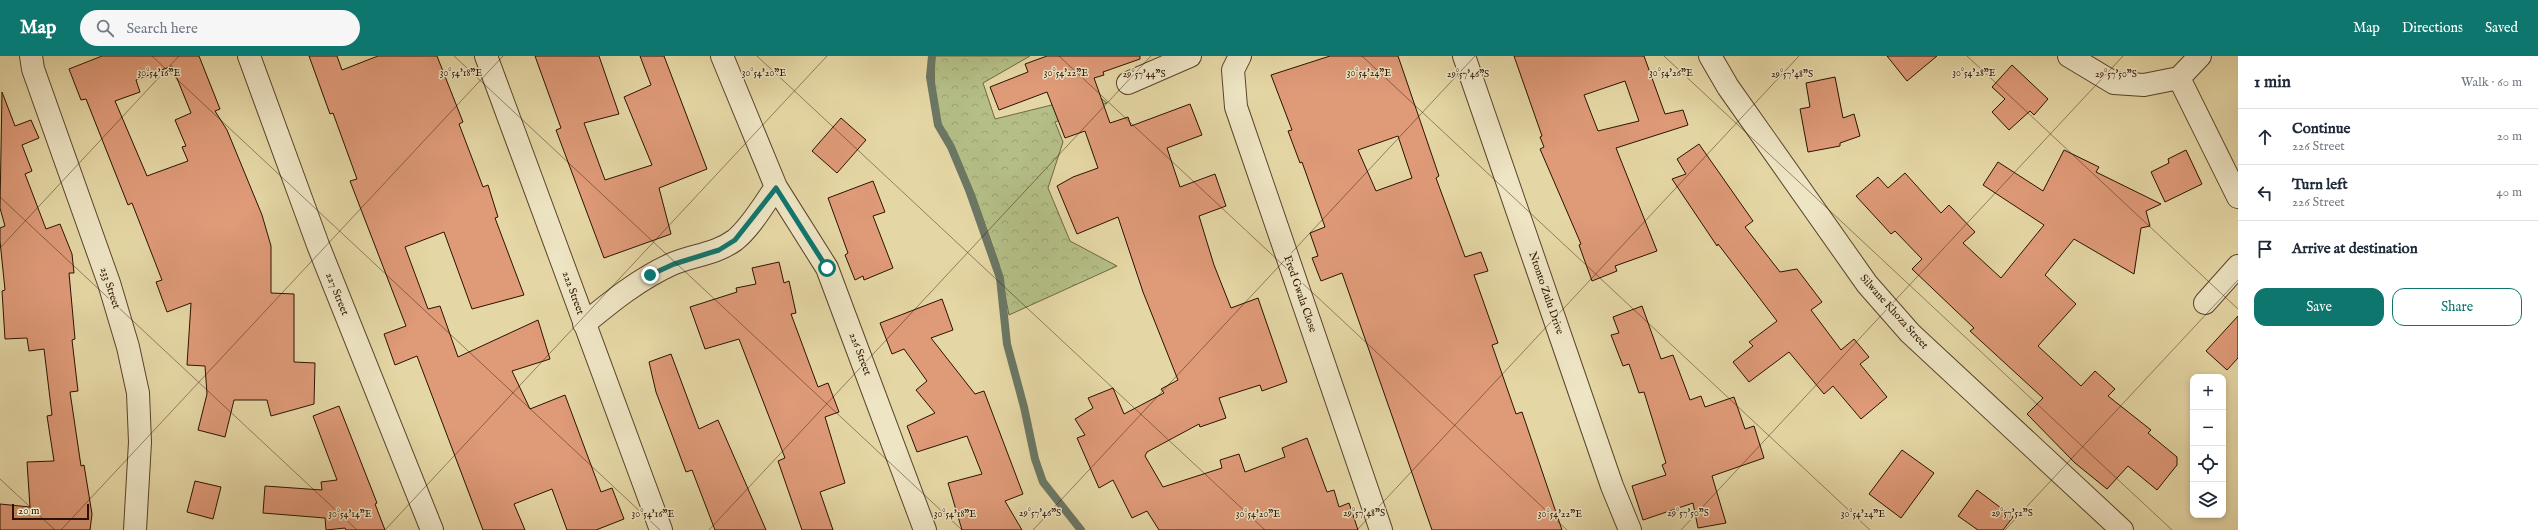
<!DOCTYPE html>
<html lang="en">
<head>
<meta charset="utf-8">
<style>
  :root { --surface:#fff; --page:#f6f6f7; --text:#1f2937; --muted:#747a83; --line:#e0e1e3; --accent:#0f766e }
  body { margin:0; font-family:"IM FELL English",serif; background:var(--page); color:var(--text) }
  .controls { position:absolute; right:12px; bottom:12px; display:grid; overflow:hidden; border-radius:8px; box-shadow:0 2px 6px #0003 }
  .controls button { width:36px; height:36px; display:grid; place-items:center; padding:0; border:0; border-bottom:1px solid var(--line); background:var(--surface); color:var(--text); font:20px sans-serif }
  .scale { position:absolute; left:12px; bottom:10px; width:77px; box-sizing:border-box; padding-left:4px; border:2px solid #2b1200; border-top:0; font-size:11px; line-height:14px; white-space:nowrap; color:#2b1200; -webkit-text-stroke:3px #eee5c4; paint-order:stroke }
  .stop { position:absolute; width:12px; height:12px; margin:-9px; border:3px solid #0f766e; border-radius:50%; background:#fff }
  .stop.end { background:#0f766e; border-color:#fff; box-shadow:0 1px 4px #0008 }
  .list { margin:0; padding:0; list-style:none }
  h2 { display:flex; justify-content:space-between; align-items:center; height:52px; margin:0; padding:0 16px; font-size:17px }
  h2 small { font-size:13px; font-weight:400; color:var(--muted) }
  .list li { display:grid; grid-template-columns:26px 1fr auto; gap:12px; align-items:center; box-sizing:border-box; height:56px; padding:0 16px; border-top:1px solid var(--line) }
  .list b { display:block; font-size:15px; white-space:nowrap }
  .list p { margin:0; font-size:13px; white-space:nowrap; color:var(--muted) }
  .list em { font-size:13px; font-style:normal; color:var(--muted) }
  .actions { display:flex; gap:8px; padding:12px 16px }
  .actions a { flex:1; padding:9px 0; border:1px solid var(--accent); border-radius:12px; text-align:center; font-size:14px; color:var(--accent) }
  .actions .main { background:var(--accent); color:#fff }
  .icon { flex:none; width:22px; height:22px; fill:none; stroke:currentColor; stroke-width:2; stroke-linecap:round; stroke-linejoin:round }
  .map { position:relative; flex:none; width:2238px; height:474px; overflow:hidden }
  header { display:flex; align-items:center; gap:24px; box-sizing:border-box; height:56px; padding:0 20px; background:var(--accent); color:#fff }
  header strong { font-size:19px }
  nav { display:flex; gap:22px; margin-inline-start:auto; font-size:14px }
  .search { width:280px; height:36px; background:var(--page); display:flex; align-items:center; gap:10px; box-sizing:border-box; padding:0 14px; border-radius:22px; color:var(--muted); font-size:15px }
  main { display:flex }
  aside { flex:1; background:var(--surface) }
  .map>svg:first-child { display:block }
</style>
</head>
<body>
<header>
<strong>Map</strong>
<div class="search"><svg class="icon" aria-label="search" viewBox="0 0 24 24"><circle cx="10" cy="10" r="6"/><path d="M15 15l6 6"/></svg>Search here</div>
<nav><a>Map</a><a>Directions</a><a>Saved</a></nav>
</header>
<main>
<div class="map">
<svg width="2238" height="474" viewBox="0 0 2238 474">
  <defs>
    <pattern id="forest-crowns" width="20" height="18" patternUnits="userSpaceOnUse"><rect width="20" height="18" fill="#b4be86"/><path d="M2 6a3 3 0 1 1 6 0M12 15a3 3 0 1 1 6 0" fill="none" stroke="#9ba272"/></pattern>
  </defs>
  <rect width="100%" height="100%" fill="#e5d7a5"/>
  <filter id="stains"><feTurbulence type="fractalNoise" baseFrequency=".005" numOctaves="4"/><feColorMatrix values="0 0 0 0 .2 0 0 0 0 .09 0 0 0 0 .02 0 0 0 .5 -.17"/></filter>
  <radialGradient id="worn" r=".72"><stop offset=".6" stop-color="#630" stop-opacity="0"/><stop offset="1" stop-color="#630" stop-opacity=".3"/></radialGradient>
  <path fill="url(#forest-crowns)" stroke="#706843" d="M934,0H1030L983,27L995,63L1096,38L1107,47L1055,66L1063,86L1048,132L1070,185L1117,210L1009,259L999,208L974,137L945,81L935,46Z"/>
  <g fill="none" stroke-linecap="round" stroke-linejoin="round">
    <path stroke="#6b7764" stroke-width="8" d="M932,0L930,21L938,69L951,91L969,134L1000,222L1007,288L1024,351L1035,403L1043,426L1081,474"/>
  </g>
  <path fill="#df9a78" stroke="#2b1200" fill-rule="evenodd" d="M102,0H199L220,53L215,55L227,74L262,159L271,190V237L294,238V306L315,307L314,348L271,360L267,344H234L225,381L198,374L207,338L205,310L187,309L191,247L167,256L156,226L162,224L132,147L128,149L86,43L81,44L69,13ZM172,10L191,57L175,64L186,90L182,91L188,105L147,120L115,45L140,36L136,24Z
    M309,0H337L342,14L378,0H437L463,66L459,68L483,131L488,129L498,161L495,162L524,239L472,253L444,176L405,191L428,253L440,250L458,301L538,264L550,303L512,315L530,353L565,339L601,436L612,432L624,463L596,474H567L552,433L514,448L525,474H483L417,300L395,309L384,278L406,270L350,125L357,123L333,57L330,58Z
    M535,0H599L619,58L584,67L605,124L652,109L624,41L651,29L640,0H664L707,113L659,132L671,178L604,202L556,74L561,72Z
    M1047,0H1140V3L1103,16L1104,19L1094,22L1110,67L1128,61L1131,70L1190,48L1202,79L1167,92L1180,131L1215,118L1226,150L1199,160L1214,209L1231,252L1258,242L1287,326L1262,335L1260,329L1219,342L1226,362L1200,371L1199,368L1147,396L1145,400L1163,431L1222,412L1220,404L1239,398L1245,416L1285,401L1282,392L1307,382L1327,436L1334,434L1339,451L1349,447L1358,474H1159L1147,455L1132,462L1113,424L1099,432L1077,382L1085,379L1075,363L1093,352L1088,342L1113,332L1124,358L1164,337L1161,333L1178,324L1143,236L1118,161L1077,178L1057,130L1073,121L1098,112L1085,75L1065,82L1047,36L999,54L990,31L1028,16L1025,8Z
    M1330,0H1398L1439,120L1436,122L1465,201L1481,196L1488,215L1474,219L1498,287L1492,289L1516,358L1522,356L1562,474H1432L1342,217L1321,225L1312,202L1318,200L1310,177L1325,171L1302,106L1300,107L1288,75L1292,74L1271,19ZM1398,80L1412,122L1376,135L1358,94Z
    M1514,0H1644L1665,58L1683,54L1688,69L1616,92L1657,195L1615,210L1617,215L1592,225L1579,189L1581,188L1540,93L1544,91L1540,81L1542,80ZM1625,25L1639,65L1598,75L1584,39Z
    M1887,0H1937L1907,25Z
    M2012,9L2048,43L2034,59L2030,55L2009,74L1992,56L2005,43L1992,31Z
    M1835,21L1843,62L1854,58L1860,80L1840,87V90L1808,96L1800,53L1810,51L1806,27Z
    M2,36L15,70L31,64L39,82L22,89L32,115L25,118L46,173L60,168L72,198L74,217H69L75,283L72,284L78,335L70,336L81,410L84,409L92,458L90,474H0V448L30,451L27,406L54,405L47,360L52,359L44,293L29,295L27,282L5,283L2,235L5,234L0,185V172L5,170L0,152Z
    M841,62L866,84L837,117L812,95Z
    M1699,88L1753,165L1745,171L1780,216L1797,213L1822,246L1811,254L1841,294L1854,283L1869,301L1860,308L1887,341L1861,363L1833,330L1824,338L1789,296L1749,326L1733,306L1753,290L1749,286L1777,265L1718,188L1717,190L1672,123L1686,118L1677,103Z
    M2064,94L2099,111L2096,116L2161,148L2146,155L2150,170L2141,172L2134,218L2074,183L2045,219L2076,248L2038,290L2081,330L2095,315L2115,333L2108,340L2151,374L2148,377L2177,401V409L2157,434L2128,410L2107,433L2075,407L2027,358L2043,342L1970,275L1974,272L1912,213L1922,203L1895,175L1891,178L1856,140L1878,121L1888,132L1905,117L1941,157L1949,149L1975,176L1963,187L2001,222L2044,169L1983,129L1998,106L2043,135Z
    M2186,94L2202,128L2165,146L2151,116L2169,107L2168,103Z
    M873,125L885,156L873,160L893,212L864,224L863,220L855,224L845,199L848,197L828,142Z
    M779,206L784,227L789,225L796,257L791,258L818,331L828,327L839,356L825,361L845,427L820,436L833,474H802L778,405L785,402L739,283L705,293L690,251L737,236L736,232L756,228L752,212Z
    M942,243L953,274L931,282L975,338L984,335L1023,438L1005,445L1022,474H962L948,427L982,418L967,380L917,396L907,370L935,357L916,334L927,325L904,293L892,298L880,267Z
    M1642,250L1661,303L1673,299L1690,344L1701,340L1705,351L1734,341L1745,373L1754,370L1764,402L1712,420L1726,467L1698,472L1693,447L1643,464L1632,430L1666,419L1662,409L1666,407L1644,336L1639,337L1629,308L1623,310L1611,279L1619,277L1613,261Z
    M2238,260V302L2227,314L2206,295Z
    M671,298L699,373L718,364L766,474H715L692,414L686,416L656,336L649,306Z
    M339,350L377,447L375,448L385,474H346L345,472L326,474L325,462L263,457L265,430L322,434L321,426L337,424L313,360Z
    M1902,394L1934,417L1901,462L1869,438Z
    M195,425L221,431L213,463L187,456Z
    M1977,434L2013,461L2003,474H1978L1958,460Z"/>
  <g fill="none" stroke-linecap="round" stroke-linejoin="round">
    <defs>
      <path id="minor" d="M31,0L33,13L109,227L128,291L138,337L140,386L135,474
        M249,0L318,189L432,474
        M486,0L661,474
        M722,0L776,131L827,212L925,474
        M1240,0L1233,14L1236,51L1381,474
        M1464,0L1612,430L1630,474
        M1710,0L1728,31L1867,228L1910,277L2122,474
        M2069,0L2114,27L2144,29L2179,22L2200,0
        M2179,22L2238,141
        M1128,27L1190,0
        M2205,247L2238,210
        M584,268C612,245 639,223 672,208C693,199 716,198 735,184C751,171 764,148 776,131"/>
    </defs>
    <use href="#minor" stroke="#5a4329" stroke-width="24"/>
    <use href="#minor" stroke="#eee5c4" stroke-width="22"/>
  </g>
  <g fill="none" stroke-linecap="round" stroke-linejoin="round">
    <path stroke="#0f766e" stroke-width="5" d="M650,219L674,208L719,194L735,184L776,132L827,212"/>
  </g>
  <path fill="none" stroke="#2b1200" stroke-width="1" stroke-opacity="0.45" d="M152,0L660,474M454,0L962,474M757,0L1265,474M1059,0L1567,474M1362,0L1870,474M1664,0L2172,474M1967,0L2238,253M0,141L357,474M0,192L179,0M0,423L55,474M61,474L503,0M385,474L827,0M709,474L1151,0M1033,474L1475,0M1357,474L1799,0M1681,474L2123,0M2005,474L2238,224"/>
  <g text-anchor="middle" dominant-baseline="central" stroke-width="3" stroke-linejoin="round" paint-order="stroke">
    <g font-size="11" fill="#2b1200" stroke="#eee5c4">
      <text transform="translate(110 232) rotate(72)">233 Street</text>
      <text transform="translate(573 237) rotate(70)">222 Street</text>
      <text transform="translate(1546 237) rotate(71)">Ntonto Zulu Drive</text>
      <text transform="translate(337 238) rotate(68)">227 Street</text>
      <text transform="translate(1300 238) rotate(71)">Fred Gwala Close</text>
      <text transform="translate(1894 256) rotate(48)">Silwane Khoza Street</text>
      <text transform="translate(860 298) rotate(69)">226 Street</text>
    </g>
  </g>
  <g font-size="10" text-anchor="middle" fill="#2b1200" stroke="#eee5c4" stroke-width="3" stroke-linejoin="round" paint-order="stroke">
    <text x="159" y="20">30°54'16"E</text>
    <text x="461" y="20">30°54'18"E</text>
    <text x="764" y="20">30°54'20"E</text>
    <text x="1066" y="20">30°54'22"E</text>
    <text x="1369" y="20">30°54'24"E</text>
    <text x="1671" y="20">30°54'26"E</text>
    <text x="1974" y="20">30°54'28"E</text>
    <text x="1144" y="21">29°57'44"S</text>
    <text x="1468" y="21">29°57'46"S</text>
    <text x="1792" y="21">29°57'48"S</text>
    <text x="2116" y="21">29°57'50"S</text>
    <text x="1040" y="460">29°57'46"S</text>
    <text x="1364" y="460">29°57'48"S</text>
    <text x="1688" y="460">29°57'50"S</text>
    <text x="2012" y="460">29°57'52"S</text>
    <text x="350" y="461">30°54'14"E</text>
    <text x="653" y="461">30°54'16"E</text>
    <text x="955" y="461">30°54'18"E</text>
    <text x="1258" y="461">30°54'20"E</text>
    <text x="1560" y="461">30°54'22"E</text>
    <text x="1863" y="461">30°54'24"E</text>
  </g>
  <rect width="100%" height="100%" filter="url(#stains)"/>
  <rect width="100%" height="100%" fill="url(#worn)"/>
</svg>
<div class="controls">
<button>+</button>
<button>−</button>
<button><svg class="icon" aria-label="locate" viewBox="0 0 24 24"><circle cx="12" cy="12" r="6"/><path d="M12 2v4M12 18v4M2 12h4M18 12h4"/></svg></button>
<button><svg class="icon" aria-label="layers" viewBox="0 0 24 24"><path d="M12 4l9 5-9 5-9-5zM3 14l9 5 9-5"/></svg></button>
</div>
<div class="scale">20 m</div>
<div class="stop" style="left:827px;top:212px"></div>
<div class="stop end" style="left:650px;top:219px"></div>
</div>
<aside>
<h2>1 min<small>Walk · 60 m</small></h2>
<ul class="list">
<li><svg class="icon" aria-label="ahead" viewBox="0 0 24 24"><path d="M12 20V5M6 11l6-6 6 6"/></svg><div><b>Continue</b><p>226 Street</p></div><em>20 m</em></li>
<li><svg class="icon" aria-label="left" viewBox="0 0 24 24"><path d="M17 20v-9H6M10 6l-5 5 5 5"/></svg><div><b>Turn left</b><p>226 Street</p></div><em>40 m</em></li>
<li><svg class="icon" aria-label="arrive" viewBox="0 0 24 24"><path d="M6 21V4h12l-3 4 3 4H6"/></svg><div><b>Arrive at destination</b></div></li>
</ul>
<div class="actions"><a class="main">Save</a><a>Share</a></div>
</aside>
</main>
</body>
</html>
